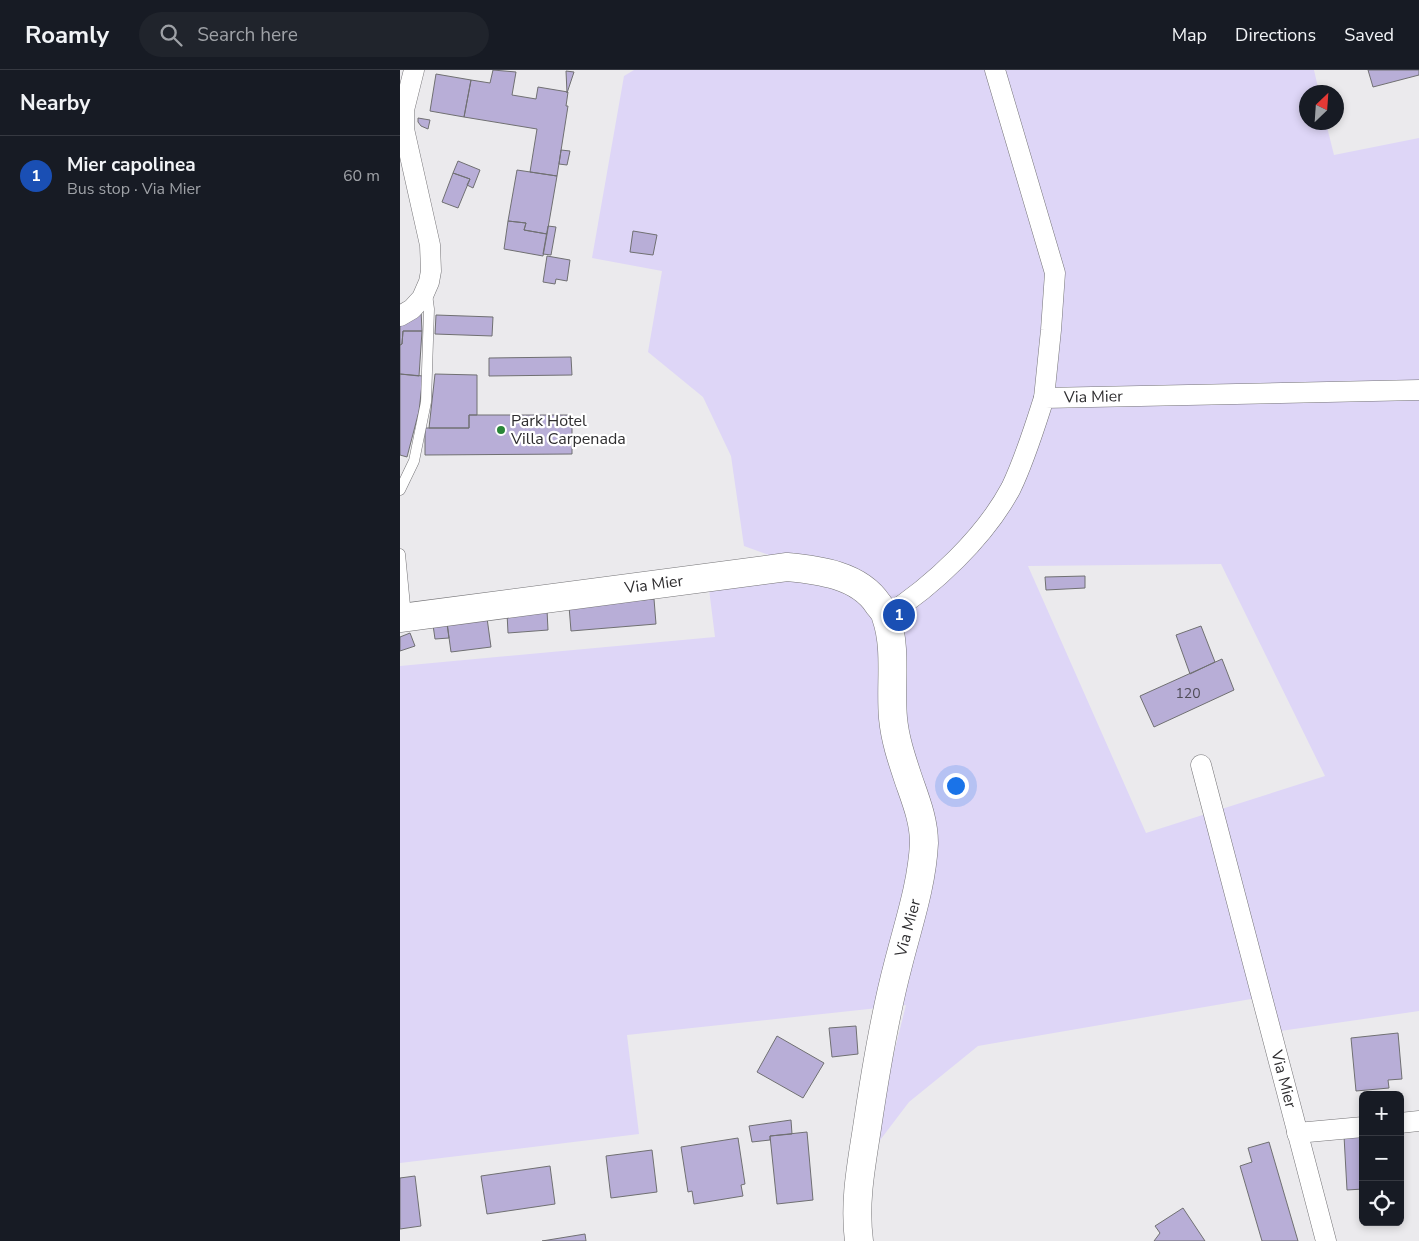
<!DOCTYPE html>
<html lang="en">
<head>
<meta charset="utf-8">
<style>
  :root { --surface:#171b24; --page:#20242c; --text:#f1f3f6; --muted:#9ea1a6; --line:#363941; --accent:#0b8043 }
  body { margin:0; font-family:"Nunito Sans",sans-serif; background:var(--page); color:var(--text) }
  .controls { position:absolute; right:15px; bottom:15px; display:grid; overflow:hidden; border-radius:8px; box-shadow:0 2px 8px #0003 }
  .controls button { width:45px; height:45px; display:grid; place-items:center; padding:0; border:0; border-bottom:1px solid var(--line); background:var(--surface); color:var(--text); font:25px sans-serif }
  .compass { position:absolute; left:899px; top:15px; width:45px; height:45px; border-radius:50%; background:var(--surface); box-shadow:0 2px 8px #0003; rotate:25deg }
  .you { position:absolute; left:555px; top:715px; width:18px; height:18px; margin:-12px; border:4px solid #fff; border-radius:50%; background:#1a73e8; box-shadow:0 0 0 8px #1a73e833 }
  .badge { display:grid; place-items:center; width:32px; height:32px; border-radius:50%; background:var(--accent); color:#fff; font-size:16px; font-weight:700 }
  .pin { position:absolute; translate:-50% -50%; border:2px solid #fff; box-shadow:0 1px 5px #0006 }
  .list { margin:0; padding:0; list-style:none }
  h2 { display:flex; justify-content:space-between; align-items:center; height:65px; margin:0; padding:0 20px; font-size:21px }
  h2 small { font-size:16px; font-weight:400; color:var(--muted) }
  .list li { display:grid; grid-template-columns:32px 1fr auto; gap:15px; align-items:center; box-sizing:border-box; height:80px; padding:0 20px; border-top:1px solid var(--line) }
  .list b { display:block; font-size:19px; white-space:nowrap }
  .list p { margin:0; font-size:16px; white-space:nowrap; color:var(--muted) }
  .list em { font-size:16px; font-style:normal; color:var(--muted) }
  .icon { flex:none; width:28px; height:28px; fill:none; stroke:currentColor; stroke-width:2; stroke-linecap:round; stroke-linejoin:round }
  .map { position:relative; flex:none; width:1019px; height:1171px; overflow:hidden }
  header { display:flex; align-items:center; gap:30px; box-sizing:border-box; height:70px; padding:0 25px; background:var(--surface); border-bottom:1px solid var(--line) }
  header strong { font-size:24px }
  nav { display:flex; gap:28px; margin-inline-start:auto; font-size:18px }
  .search { width:350px; height:45px; background:var(--page); display:flex; align-items:center; gap:12px; box-sizing:border-box; padding:0 18px; border-radius:28px; color:var(--muted); font-size:19px }
  main { display:flex }
  aside { flex:1; background:var(--surface) }
  .map>svg:first-child { display:block }
</style>
</head>
<body>
<header>
<strong>Roamly</strong>
<div class="search"><svg class="icon" aria-label="search" viewBox="0 0 24 24"><circle cx="10" cy="10" r="6"/><path d="M15 15l6 6"/></svg>Search here</div>
<nav><a>Map</a><a>Directions</a><a>Saved</a></nav>
</header>
<main>
<aside>
<h2>Nearby<small></small></h2>
<ul class="list">
<li><span class="badge" style="background:#1a4fb4">1</span><div><b>Mier capolinea</b><p>Bus stop · Via Mier</p></div><em>60 m</em></li>
</ul>
</aside>
<div class="map">
<svg width="1019" height="1171" viewBox="0 0 1019 1171">
  <rect width="100%" height="100%" fill="#ebeaed"/>
  <path fill="#ded6f7" fill-rule="evenodd" d="M234,0H914L919,22H906V52L926,53L934,85L1019,68V941L867,963L857,928L578,976L509,1032L468,1086L506,935L227,965L239,1064L0,1093V596L315,567L307,503L391,493L344,476L331,386L303,327L248,282L262,201L192,188L224,6ZM821,494L925,706L746,763L628,496Z"/>
  <path fill="#b8aed7" stroke="#707072" d="M93,0L116,2L112,25L136,29L138,17L168,22L166,36H168L157,106L130,102L137,59L64,47L71,10L90,13Z
    M968,0H1019V5L973,17Z
    M166,1L174,2L167,23Z
    M36,4L71,10L64,47L30,41Z
    M18,48L30,50L28,59L21,56L18,52Z
    M161,80L170,81L167,95L159,94Z
    M58,91L80,100L73,118L67,115L70,109L53,103Z
    M117,100L157,106L147,164L124,160L126,153L108,151Z
    M53,103L70,109L58,138L42,132Z
    M108,151L126,153L124,160L147,164L143,186L104,179Z
    M148,156L156,157L151,185L143,184Z
    M233,161L257,165L253,185L230,182Z
    M147,186L170,190L167,211L156,209L155,214L143,212Z
    M21,240L22,261H3L2,274L0,275V252Z
    M36,245L93,247L92,266L35,264Z
    M3,261H22L19,306L0,304V275L2,274Z
    M171,287L172,305L89,306V288Z
    M0,304L23,306L19,341L7,387L0,385Z
    M35,304L77,305V345H69V358H29Z
    M69,345H172V384L25,385V358H69Z
    M685,506V518L646,520L645,507Z
    M254,529L256,554L171,561L169,536Z
    M147,540L148,560L108,563L107,543Z
    M87,548L91,577L51,582L47,553Z
    M47,553L49,568L35,569L33,555Z
    M801,556L815,592L790,604L776,565Z
    M10,563L15,576L0,581V567Z
    M822,589L834,620L754,657L740,626Z
    M456,956L458,984L432,987L429,958Z
    M998,963L1002,1009L988,1010L989,1018L956,1021L951,968Z
    M377,966L424,993L403,1028L357,1002Z
    M391,1050L392,1064L370,1066V1070L352,1072L349,1056Z
    M407,1062L413,1130L377,1134L370,1066Z
    M963,1065V1119L947,1120L944,1066Z
    M338,1068L345,1114L341,1115L343,1126L294,1134L292,1121L288,1122L281,1077Z
    M869,1072L898,1171H862L840,1096L852,1092L848,1078Z
    M252,1080L257,1122L211,1128L206,1086Z
    M150,1096L155,1134L87,1144L81,1106Z
    M15,1106L21,1156L0,1159V1108Z
    M783,1138L805,1171H754L760,1163L755,1156Z
    M185,1164L186,1171H142Z"/>
  <g fill="none" stroke-linecap="round" stroke-linejoin="round">
    <defs>
      <path id="lane" d="M0,420L14,391L26,332L29,239L27,224
        M0,484L6,546"/>
      <g id="street">
        <path d="M595,0L655,203L651,260L644,328"/>
        <path d="M0,246L12,239L22,228L29,212L31,201L30,175L4,59V40L14,0"/>
        <path id="s1" d="M486,546C533,516 585,467 611,418C625,389 634,359 644,328L1019,320"/>
        <path id="s2" d="M801,695L926,1171"/>
        <path d="M1000,1053L1019,1051"/>
        <path d="M897,1063L963,1057"/>
      </g>
      <g id="secondary">
        <path id="s3" d="M0,548L387,497C419,500 459,505 478,534C481,538 485,542 486,547C497,578 490,616 493,648C495,670 502,690 509,711C516,731 524,751 524,773C522,815 508,855 498,895C484,948 475,1004 467,1058C461,1097 454,1132 459,1171"/>
      </g>
    </defs>
    <use href="#lane" stroke="#757477" stroke-width="11"/>
    <use href="#street" stroke="#757477" stroke-width="21"/>
    <use href="#secondary" stroke="#757477" stroke-width="29"/>
    <use href="#lane" stroke="#fff" stroke-width="10"/>
    <use href="#street" stroke="#fff" stroke-width="20"/>
    <use href="#secondary" stroke="#fff" stroke-width="28"/>
  </g>
  <circle fill="#2a8638" stroke="#fff" stroke-width="2" cx="101" cy="360" r="5"/>
  <g text-anchor="middle" dominant-baseline="central" stroke-width="4.5" stroke-linejoin="round" paint-order="stroke">
    <g font-size="14" fill="#504d59">
      <text x="788" y="623">120</text>
    </g>
    <g font-size="16" fill="#2e2d2f" stroke="#fff">
      <text stroke="none"><textPath href="#s1" startOffset="326">Via Mier</textPath></text>
      <text stroke="none"><textPath href="#s3" startOffset="256">Via Mier</textPath></text>
      <text transform="translate(508 858) rotate(-75)">Via Mier</text>
      <text stroke="none"><textPath href="#s2" startOffset="325">Via Mier</textPath></text>
    </g>
    <g font-size="16" fill="#2e2d2f" stroke="#fff" text-anchor="start">
      <text x="111" y="351">Park Hotel<tspan x="111" dy="18">Villa Carpenada</tspan></text>
    </g>
  </g>
</svg>
<div class="controls">
<button>+</button>
<button>−</button>
<button><svg class="icon" aria-label="locate" viewBox="0 0 24 24"><circle cx="12" cy="12" r="6"/><path d="M12 2v4M12 18v4M2 12h4M18 12h4"/></svg></button>
</div>
<svg class="compass" viewBox="-18 -18 36 36"><path d="M0-13l5 13h-10z" fill="#e53935"/><path d="M0 13l5-13h-10z" fill="#9ea1a6"/></svg>
<div class="you"></div>
<div class="pin badge" style="left:499px;top:545px;background:#1a4fb4">1</div>
</div>
</main>
</body>
</html>
